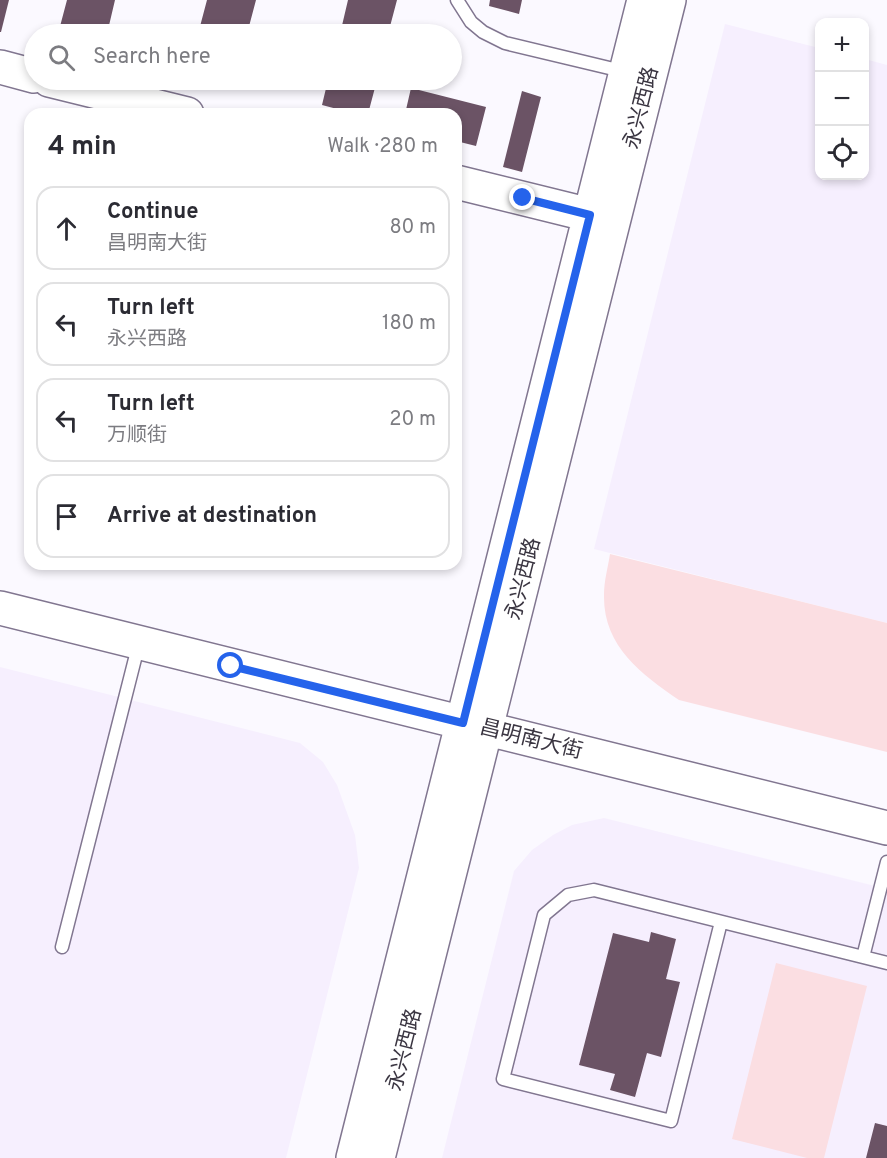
<!DOCTYPE html>
<html lang="en">
<head>
<meta charset="utf-8">
<style>
  :root { --surface:#fff; --page:#f7f7f7; --text:#2b2b33; --muted:#7c7c81; --line:#e1e1e2 }
  body { margin:0; font-family:Overpass,"Noto Sans SC",sans-serif; background:var(--page); color:var(--text) }
  .controls { position:absolute; right:18px; top:18px; display:grid; overflow:hidden; border-radius:12px; box-shadow:0 3px 9px #0003 }
  .controls button { width:54px; height:54px; display:grid; place-items:center; padding:0; border:0; border-bottom:2px solid var(--line); background:var(--surface); color:var(--text); font:30px sans-serif }
  .stop { position:absolute; width:18px; height:18px; margin:-14px; border:4px solid #2563eb; border-radius:50%; background:#fff }
  .stop.end { background:#2563eb; border-color:#fff; box-shadow:0 2px 6px #0008 }
  .list { margin:0; padding:0; list-style:none }
  h2 { display:flex; justify-content:space-between; align-items:center; height:78px; margin:0; padding:0 24px; font-size:26px }
  h2 small { font-size:20px; font-weight:400; color:var(--muted) }
  .list li { display:grid; grid-template-columns:39px 1fr auto; gap:18px; align-items:center; box-sizing:border-box; height:84px; margin:0 12px 12px; padding:0 12px; border:2px solid var(--line); border-radius:18px }
  .list b { display:block; font-size:22px; white-space:nowrap }
  .list p { margin:0; font-size:20px; white-space:nowrap; color:var(--muted) }
  .list em { font-size:20px; font-style:normal; color:var(--muted) }
  .icon { flex:none; width:33px; height:33px; fill:none; stroke:currentColor; stroke-width:2; stroke-linecap:round; stroke-linejoin:round }
  .map { position:relative; flex:none; width:887px; height:1158px; overflow:hidden }
  .search { position:absolute; background:var(--surface); box-shadow:0 3px 9px #0003; left:24px; top:24px; width:438px; height:66px; display:flex; align-items:center; gap:15px; box-sizing:border-box; padding:0 21px; border-radius:33px; color:var(--muted); font-size:22px }
  .panel { position:absolute; background:var(--surface); box-shadow:0 3px 9px #0003; left:24px; top:108px; width:438px; height:462px; border-radius:18px }
  .map>svg:first-child { display:block }
</style>
</head>
<body>
<div class="map">
<svg width="887" height="1158" viewBox="0 0 887 1158">
  <rect width="100%" height="100%" fill="#fbf9ff"/>
  <path fill="#f6effe" d="M725,24L819,48L820,176H864L865,59L887,65V623L594,549Z
    M0,667L300,743L323,762L337,785L355,835L359,868L286,1158H0Z
    M604,818L887,889V1158H442L514,871L532,850L553,835L572,825Z"/>
  <path fill="#fbdee2" d="M610,554L887,623V752L679,700C641,674 603,646 604,595C604,581 608,567 610,554Z
    M776,963L867,986L824,1158H807L732,1139Z"/>
  <path fill="#6b5365" d="M0,0H9L1,32H0Z
    M67,0H115L107,34H58Z
    M207,0H256L247,34H198Z
    M348,0H397L388,34H340Z
    M490,0H522L519,14L489,6Z
    M212,80H236L234,86Z
    M328,80H377L368,114H356L322,105Z
    M411,88L486,107L476,146L456,141V114H405Z
    M522,91L541,97L522,172L503,167Z
    M651,932L676,939L666,979L680,982L661,1057L647,1053L635,1097L610,1090L615,1074L579,1065L613,933L649,942Z
    M875,1123L887,1126V1158H866Z"/>
  <g fill="none" stroke-linecap="round" stroke-linejoin="round">
    <defs>
      <path id="lane" d="M457,0L471,22L483,32L505,43L626,72
        M721,922L671,1121L503,1079L544,915L568,895L594,890L887,963
        M62,947L139,643
        M863,957L887,862"/>
      <path id="secondary" d="M0,67L34,76
        M49,80L187,114
        M456,182L590,215
        M0,608L887,828
        M353,1158L644,0
        M378,1158L669,0"/>
    </defs>
    <use href="#lane" stroke="#817690" stroke-width="15"/>
    <use href="#secondary" stroke="#817690" stroke-width="36"/>
    <use href="#lane" stroke="#fff" stroke-width="12"/>
    <use href="#secondary" stroke="#fff" stroke-width="33"/>
  </g>
  <g fill="none" stroke-linecap="round" stroke-linejoin="round">
    <path stroke="#2563eb" stroke-width="8" d="M231,666L463,723L590,215L523,198"/>
  </g>
  <g text-anchor="middle" dominant-baseline="central" stroke-width="6" stroke-linejoin="round" paint-order="stroke">
    <g font-size="21" fill="#3b3642" stroke="#fff">
      <text transform="translate(642 108) rotate(-76)">永兴西路</text>
      <text transform="translate(524 579) rotate(-76)">永兴西路</text>
      <text transform="translate(531 740) rotate(14)">昌明南大街</text>
      <text transform="translate(405 1050) rotate(-76)">永兴西路</text>
    </g>
  </g>
</svg>
<div class="controls">
<button>+</button>
<button>−</button>
<button><svg class="icon" aria-label="locate" viewBox="0 0 24 24"><circle cx="12" cy="12" r="6"/><path d="M12 2v4M12 18v4M2 12h4M18 12h4"/></svg></button>
</div>
<div class="stop" style="left:231px;top:666px"></div>
<div class="stop end" style="left:523px;top:198px"></div>
<div class="search"><svg class="icon" aria-label="search" viewBox="0 0 24 24"><circle cx="10" cy="10" r="6"/><path d="M15 15l6 6"/></svg>Search here</div>
<section class="panel">
<h2>4 min<small>Walk · 280 m</small></h2>
<ul class="list">
<li><svg class="icon" aria-label="ahead" viewBox="0 0 24 24"><path d="M12 20V5M6 11l6-6 6 6"/></svg><div><b>Continue</b><p>昌明南大街</p></div><em>80 m</em></li>
<li><svg class="icon" aria-label="left" viewBox="0 0 24 24"><path d="M17 20v-9H6M10 6l-5 5 5 5"/></svg><div><b>Turn left</b><p>永兴西路</p></div><em>180 m</em></li>
<li><svg class="icon" aria-label="left" viewBox="0 0 24 24"><path d="M17 20v-9H6M10 6l-5 5 5 5"/></svg><div><b>Turn left</b><p>万顺街</p></div><em>20 m</em></li>
<li><svg class="icon" aria-label="arrive" viewBox="0 0 24 24"><path d="M6 21V4h12l-3 4 3 4H6"/></svg><div><b>Arrive at destination</b></div></li>
</ul>
</section>
</div>
</body>
</html>
